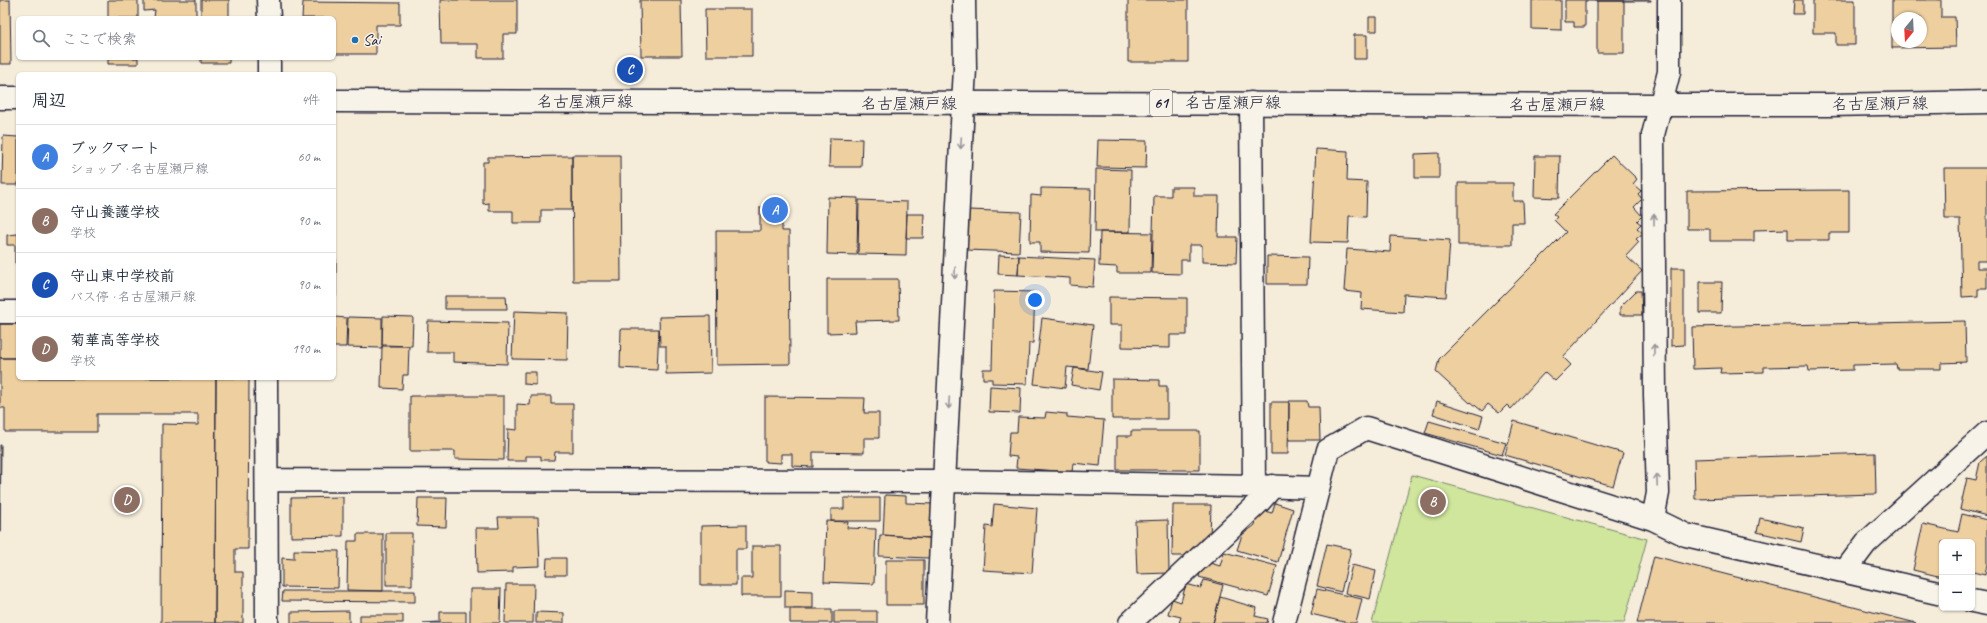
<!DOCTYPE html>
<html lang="ja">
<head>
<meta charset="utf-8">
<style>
  :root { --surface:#fff; --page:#f2f2f3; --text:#1f2937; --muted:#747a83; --line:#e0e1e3; --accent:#111827 }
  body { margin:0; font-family:Caveat,"Klee One",sans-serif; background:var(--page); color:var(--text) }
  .controls { position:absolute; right:12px; bottom:12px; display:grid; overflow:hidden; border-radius:6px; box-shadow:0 1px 3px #0004 }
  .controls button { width:36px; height:36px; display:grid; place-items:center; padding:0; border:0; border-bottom:1px solid var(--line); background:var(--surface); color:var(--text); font:20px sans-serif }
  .compass { position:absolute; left:1891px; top:12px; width:36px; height:36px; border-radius:50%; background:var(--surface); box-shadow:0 1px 3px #0004; rotate:198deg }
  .you { position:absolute; left:1035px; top:300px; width:14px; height:14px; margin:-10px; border:3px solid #fff; border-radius:50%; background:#1a73e8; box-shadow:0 0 0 6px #1a73e833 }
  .badge { display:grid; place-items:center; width:26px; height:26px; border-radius:50%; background:var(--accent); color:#fff; font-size:13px; font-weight:700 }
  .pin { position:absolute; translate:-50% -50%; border:2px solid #fff; box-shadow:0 1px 4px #0006 }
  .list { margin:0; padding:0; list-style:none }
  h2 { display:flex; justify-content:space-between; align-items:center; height:52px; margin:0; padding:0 16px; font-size:17px }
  h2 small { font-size:13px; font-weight:400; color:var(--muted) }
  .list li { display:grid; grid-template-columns:26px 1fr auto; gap:12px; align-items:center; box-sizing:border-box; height:64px; padding:0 16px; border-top:1px solid var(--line) }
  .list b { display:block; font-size:15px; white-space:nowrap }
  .list p { margin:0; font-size:13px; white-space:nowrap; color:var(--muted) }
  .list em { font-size:13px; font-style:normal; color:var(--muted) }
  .icon { flex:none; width:22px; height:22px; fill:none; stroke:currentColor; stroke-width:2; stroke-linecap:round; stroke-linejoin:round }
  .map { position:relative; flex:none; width:1987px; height:623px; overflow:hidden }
  .search { position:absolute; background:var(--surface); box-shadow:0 1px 3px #0004; left:16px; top:16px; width:320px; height:44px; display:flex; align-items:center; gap:10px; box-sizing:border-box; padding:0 14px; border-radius:6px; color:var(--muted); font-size:15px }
  .panel { position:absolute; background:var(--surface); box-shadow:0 1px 3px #0004; left:16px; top:72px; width:320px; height:308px; border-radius:6px }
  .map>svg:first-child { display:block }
</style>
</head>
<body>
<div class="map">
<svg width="1987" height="623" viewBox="0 0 1987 623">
  <rect width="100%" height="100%" fill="#f5ecda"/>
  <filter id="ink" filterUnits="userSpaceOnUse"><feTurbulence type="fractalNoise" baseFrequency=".025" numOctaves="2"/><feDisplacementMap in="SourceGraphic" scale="8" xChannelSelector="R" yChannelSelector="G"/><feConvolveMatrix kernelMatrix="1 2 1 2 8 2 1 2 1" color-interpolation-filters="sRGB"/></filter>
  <g filter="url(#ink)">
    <path fill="#cfe69c" stroke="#78846c" d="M1412,475L1647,539L1624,623H1372Z"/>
    <path fill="#eecfa0" stroke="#22223b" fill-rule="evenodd" d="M0,0H10L11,64H0Z
      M108,0H138V18H108Z
      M144,0H196V18H154L155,10L144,11Z
      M201,0H229V18H201Z
      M440,0H517V34H503V58H478V44H441Z
      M640,0H681L682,56H641Z
      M1128,0H1188V62H1128Z
      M1532,0H1561V30L1532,29Z
      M1565,0H1651V1H1585V27H1574V22H1565Z
      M1794,0H1803V14H1793Z
      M1813,0H1855V45H1836V33H1813Z
      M1892,0H1941V17H1955L1956,47L1892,48ZM1897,18H1921V42H1897Z
      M1597,1H1624V53H1597Z
      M303,2L400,3V25H376V54H334V18H302Z
      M705,9H752V56H706Z
      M1369,17H1377V31H1369Z
      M1354,35H1367V59H1354Z
      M108,58H138V64H108Z
      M201,58H229V63H201Z
      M3,136L18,137V185H2Z
      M830,138L862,139L861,167H829Z
      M1098,140L1147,141L1146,168L1097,167Z
      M1316,149L1348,151L1347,181L1367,182L1366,217L1349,216L1348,243L1311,242Z
      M1439,153V178H1415V154Z
      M572,155H620L621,281H573Z
      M1612,155L1637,179L1633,184L1641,191L1638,194L1642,199L1634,207L1642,216L1637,221L1641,224L1637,228L1643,233L1636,239L1639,242L1626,256L1642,271L1563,357L1571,365L1555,381L1545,372L1511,409L1507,405L1499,413L1488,404L1482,411L1471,402L1470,403L1436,372L1439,359L1566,232L1554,220L1557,217L1553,214Z
      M572,156V210H541V223H513V211H489V203L483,204V162H488V157Z
      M1535,156H1560L1559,198L1534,197Z
      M1944,168H1987V261H1977V268H1987V289H1978V296L1962,297L1960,219H1945Z
      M1096,169L1131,170L1130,232H1095Z
      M1458,183H1513V201H1523L1524,223H1512V245H1458Z
      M1171,187H1194V196H1219L1218,237H1237L1236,263L1202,262V245H1189V260H1181V274L1152,273L1154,196H1171Z
      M1041,188L1091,189L1089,253L1040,252V242H1030L1031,195L1041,196Z
      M1849,190V233H1829V240H1788V229L1754,230V241H1710V229H1687V191Z
      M828,197L858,198L857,255L827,254Z
      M859,200L907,202L906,255L858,254Z
      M760,207H782V231H789L790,364L717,365L716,231H760Z
      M969,210L1021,212L1019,252L967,250Z
      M907,214H924L923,238H906Z
      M1100,232L1152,233L1151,273H1117V267L1099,266Z
      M18,234V264L15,263V245H7V235Z
      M1391,236L1450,240L1446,297L1404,294L1403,312L1361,309L1362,293L1344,291L1347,249L1390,252Z
      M999,255L1019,256L1018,275L998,274Z
      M1019,256L1095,260L1093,287L1070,285V278L1018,275Z
      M1267,256L1308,257L1307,284H1267Z
      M334,259H336V297H334Z
      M1671,268H1684V345L1671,346Z
      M827,279H898L899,320L855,321L856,332L827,333Z
      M1700,282H1722L1721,313H1700Z
      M994,291L1035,292L1033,343H1029L1027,384L992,383V379H983V369H992Z
      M1636,291H1641L1642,315H1620V307Z
      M445,296H506L507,309H445Z
      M1109,297L1187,298V335H1170V348L1122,347V325H1109Z
      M514,311L568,313L567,360L512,359Z
      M383,316L413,317L412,346L382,345Z
      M710,316L711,373L666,374V346H660L659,317Z
      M334,317L347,318L346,347H334Z
      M348,317L382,318V348L347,347Z
      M1042,318L1093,325L1088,369L1067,367L1065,388L1034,384Z
      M428,321L508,323L507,364L453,362V352H427Z
      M1965,321L1966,362L1941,363V369H1897L1896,364L1853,365V370L1809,371L1808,366L1764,367V372L1720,373L1721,368L1693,369L1692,327Z
      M0,324H18V358H0Z
      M621,329H659L657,370L620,368Z
      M382,346H409L408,375H403L402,389L381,388Z
      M0,358H18V378H216L215,623H161L162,424L198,425V414H97V432H5V408H0Z
      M1074,368L1102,372L1099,390L1071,385Z
      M524,372H536V385L524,384Z
      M216,378H249L248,549H235V572H243V623H215Z
      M1112,379L1159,380V386H1167V419H1112Z
      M990,386L1021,388L1020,413L989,412Z
      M410,396H504V460L455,459V451H410Z
      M531,396H551V404H573V452H555L554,460H541V456H526V461H507L508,429L517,430V404L530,405Z
      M765,397L865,398L864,413H879V438H864V453L813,452V467L792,466V454H781V463L765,462Z
      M1289,401H1307L1308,407H1319L1320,440H1289Z
      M1437,401L1483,416L1479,429L1433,414Z
      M1271,402H1289L1288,454H1271Z
      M1046,412L1067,414V417L1104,420L1100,466L1073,463L1072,472L1016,468L1017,457L1008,456L1010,432H1017L1018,417L1045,418Z
      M1429,421L1506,443L1502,455L1425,433Z
      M1514,421L1623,453L1613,486L1505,455Z
      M1131,431H1200V470H1117V436H1131Z
      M0,445H1L0,533Z
      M1875,453L1876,494L1695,499L1694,459Z
      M1987,456V516L1960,509L1967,478L1976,480L1980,462Z
      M885,495L906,496V503L933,504L930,538L883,535Z
      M343,497V536L291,537V498Z
      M418,498H447L446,527L417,526Z
      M844,498H880V521H831V509H844Z
      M1275,503L1293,509L1278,562L1237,550L1242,535L1255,525L1257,515L1264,511L1272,513Z
      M994,504L1037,508L1032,573L983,570L986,526L992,527Z
      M1173,505H1211L1210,540L1201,539V548H1192V556H1172Z
      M1962,514L1987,520V564L1985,575L1973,572L1972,577V542H1942V577L1913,570L1923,524L1958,532Z
      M498,517H538L540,566L513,567V572L477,573L476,528H499Z
      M1760,518L1804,528L1801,542L1757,532Z
      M1168,520L1169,573L1137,574L1135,521Z
      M826,521L848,522L847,528L876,529L874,584L824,582Z
      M746,525V549H736V585H701V526Z
      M386,533H412V585H386Z
      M357,534H383V591L347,590L348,541H357Z
      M880,535L930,538L929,558L879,556Z
      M1327,544L1351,549L1341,592L1317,586Z
      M752,546H781V596H741V578H752Z
      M294,550L339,551L338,588L282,587V558L294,559Z
      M1224,552L1277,566L1268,596L1199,577L1203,561L1220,566Z
      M1654,556L1916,623H1637Z
      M547,558H566V575H546Z
      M886,560H924V605H886Z
      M1352,565L1376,571L1370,599L1345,593Z
      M1204,580L1223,585L1213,623H1179L1181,617L1168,614L1172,599L1181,602L1186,584L1201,588Z
      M506,584H534L533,623H505Z
      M470,589H501L500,623H470Z
      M1317,589L1362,599L1356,623H1348L1311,614Z
      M785,590L813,591V608H785Z
      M283,591H415V602L282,601Z
      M1220,597L1257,608L1255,616L1268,619L1267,623H1213Z
      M790,609H832V623H790Z
      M349,611V623H291V612Z
      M834,611H877V623H834Z
      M440,612H466V623H423L440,622Z
      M536,612L564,613V623H536Z
      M360,615H403V623H360Z"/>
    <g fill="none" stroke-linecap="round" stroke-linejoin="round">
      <defs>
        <path id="minor" d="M268,0L269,18
          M269,58V74
          M1251,103L1254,486
          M0,312H18
          M266,378L267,623
          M268,480L945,481L1254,486L1317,488
          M1653,519L1658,493L1655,395L1653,135L1669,72V0
          M1845,571L1866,543L1987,433
          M1972,601L1987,604
          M937,623L963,104
          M1130,623L1259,502L1273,486
          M1284,623L1328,450L1366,428L1653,519L1686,535L1942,594"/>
        <path id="tertiary" d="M963,104L965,69L964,0"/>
        <path id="primary" d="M0,98H18
          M334,101L1661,105H1829L1987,102"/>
      </defs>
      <use href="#minor" stroke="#22223b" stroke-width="25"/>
      <use href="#tertiary" stroke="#22223b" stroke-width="25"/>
      <use href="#primary" stroke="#22223b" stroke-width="25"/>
      <use href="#minor" stroke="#f7f3e8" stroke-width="22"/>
      <use href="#tertiary" stroke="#f7f3e8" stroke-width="22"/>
      <use href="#primary" stroke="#f7f3e8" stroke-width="22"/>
    </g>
    <defs><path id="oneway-shaft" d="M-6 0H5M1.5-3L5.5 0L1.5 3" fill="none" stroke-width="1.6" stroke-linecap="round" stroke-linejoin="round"/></defs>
    <g stroke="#97959a">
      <use href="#oneway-shaft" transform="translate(961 143) rotate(93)"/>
      <use href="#oneway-shaft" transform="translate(1654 220) rotate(-90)"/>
      <use href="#oneway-shaft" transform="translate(955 273) rotate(93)"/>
      <use href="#oneway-shaft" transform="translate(1654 350) rotate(-90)"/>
      <use href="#oneway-shaft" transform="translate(949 403) rotate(93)"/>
      <use href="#oneway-shaft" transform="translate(1657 480) rotate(-92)"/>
    </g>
  </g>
  <circle fill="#1f6fb2" stroke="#f7f3e8" stroke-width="1.5" cx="355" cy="40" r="4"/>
  <g text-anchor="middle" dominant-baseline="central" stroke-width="3" stroke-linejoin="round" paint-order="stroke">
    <rect fill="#f7f3e8" stroke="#62616f" stroke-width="1" x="1150" y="90" width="22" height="26" rx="3"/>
    <g font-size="15" font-weight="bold" fill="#22223b">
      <text x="1161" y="103">61</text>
    </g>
    <g font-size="16" fill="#22223b" stroke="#f7f3e8" text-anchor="start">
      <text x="363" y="40">Sai</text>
    </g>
    <g font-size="16" fill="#22223b" stroke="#f7f3e8">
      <text x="585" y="102">名古屋瀬戸線</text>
      <text x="1233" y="103">名古屋瀬戸線</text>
      <text x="909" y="104">名古屋瀬戸線</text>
      <text transform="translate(1880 104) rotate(-1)">名古屋瀬戸線</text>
      <text x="1557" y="105">名古屋瀬戸線</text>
    </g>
  </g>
</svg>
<div class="controls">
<button>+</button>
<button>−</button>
</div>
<svg class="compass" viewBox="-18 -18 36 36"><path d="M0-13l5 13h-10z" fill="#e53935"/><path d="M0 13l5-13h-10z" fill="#747a83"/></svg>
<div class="you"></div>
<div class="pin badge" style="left:775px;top:210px;background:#3f7fe0">A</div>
<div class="pin badge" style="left:1433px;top:502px;background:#8d6e63">B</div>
<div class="pin badge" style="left:630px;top:70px;background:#1a4fb4">C</div>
<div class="pin badge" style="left:127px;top:500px;background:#8d6e63">D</div>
<div class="search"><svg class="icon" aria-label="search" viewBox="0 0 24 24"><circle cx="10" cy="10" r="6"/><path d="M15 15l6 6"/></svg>ここで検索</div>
<section class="panel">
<h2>周辺<small>4件</small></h2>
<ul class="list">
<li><span class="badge" style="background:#3f7fe0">A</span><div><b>ブックマート</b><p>ショップ · 名古屋瀬戸線</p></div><em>60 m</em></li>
<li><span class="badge" style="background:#8d6e63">B</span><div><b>守山養護学校</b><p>学校</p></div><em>90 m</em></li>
<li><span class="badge" style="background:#1a4fb4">C</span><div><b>守山東中学校前</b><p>バス停 · 名古屋瀬戸線</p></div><em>90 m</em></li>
<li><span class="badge" style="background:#8d6e63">D</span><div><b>菊華高等学校</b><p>学校</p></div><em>190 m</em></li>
</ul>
</section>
</div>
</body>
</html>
